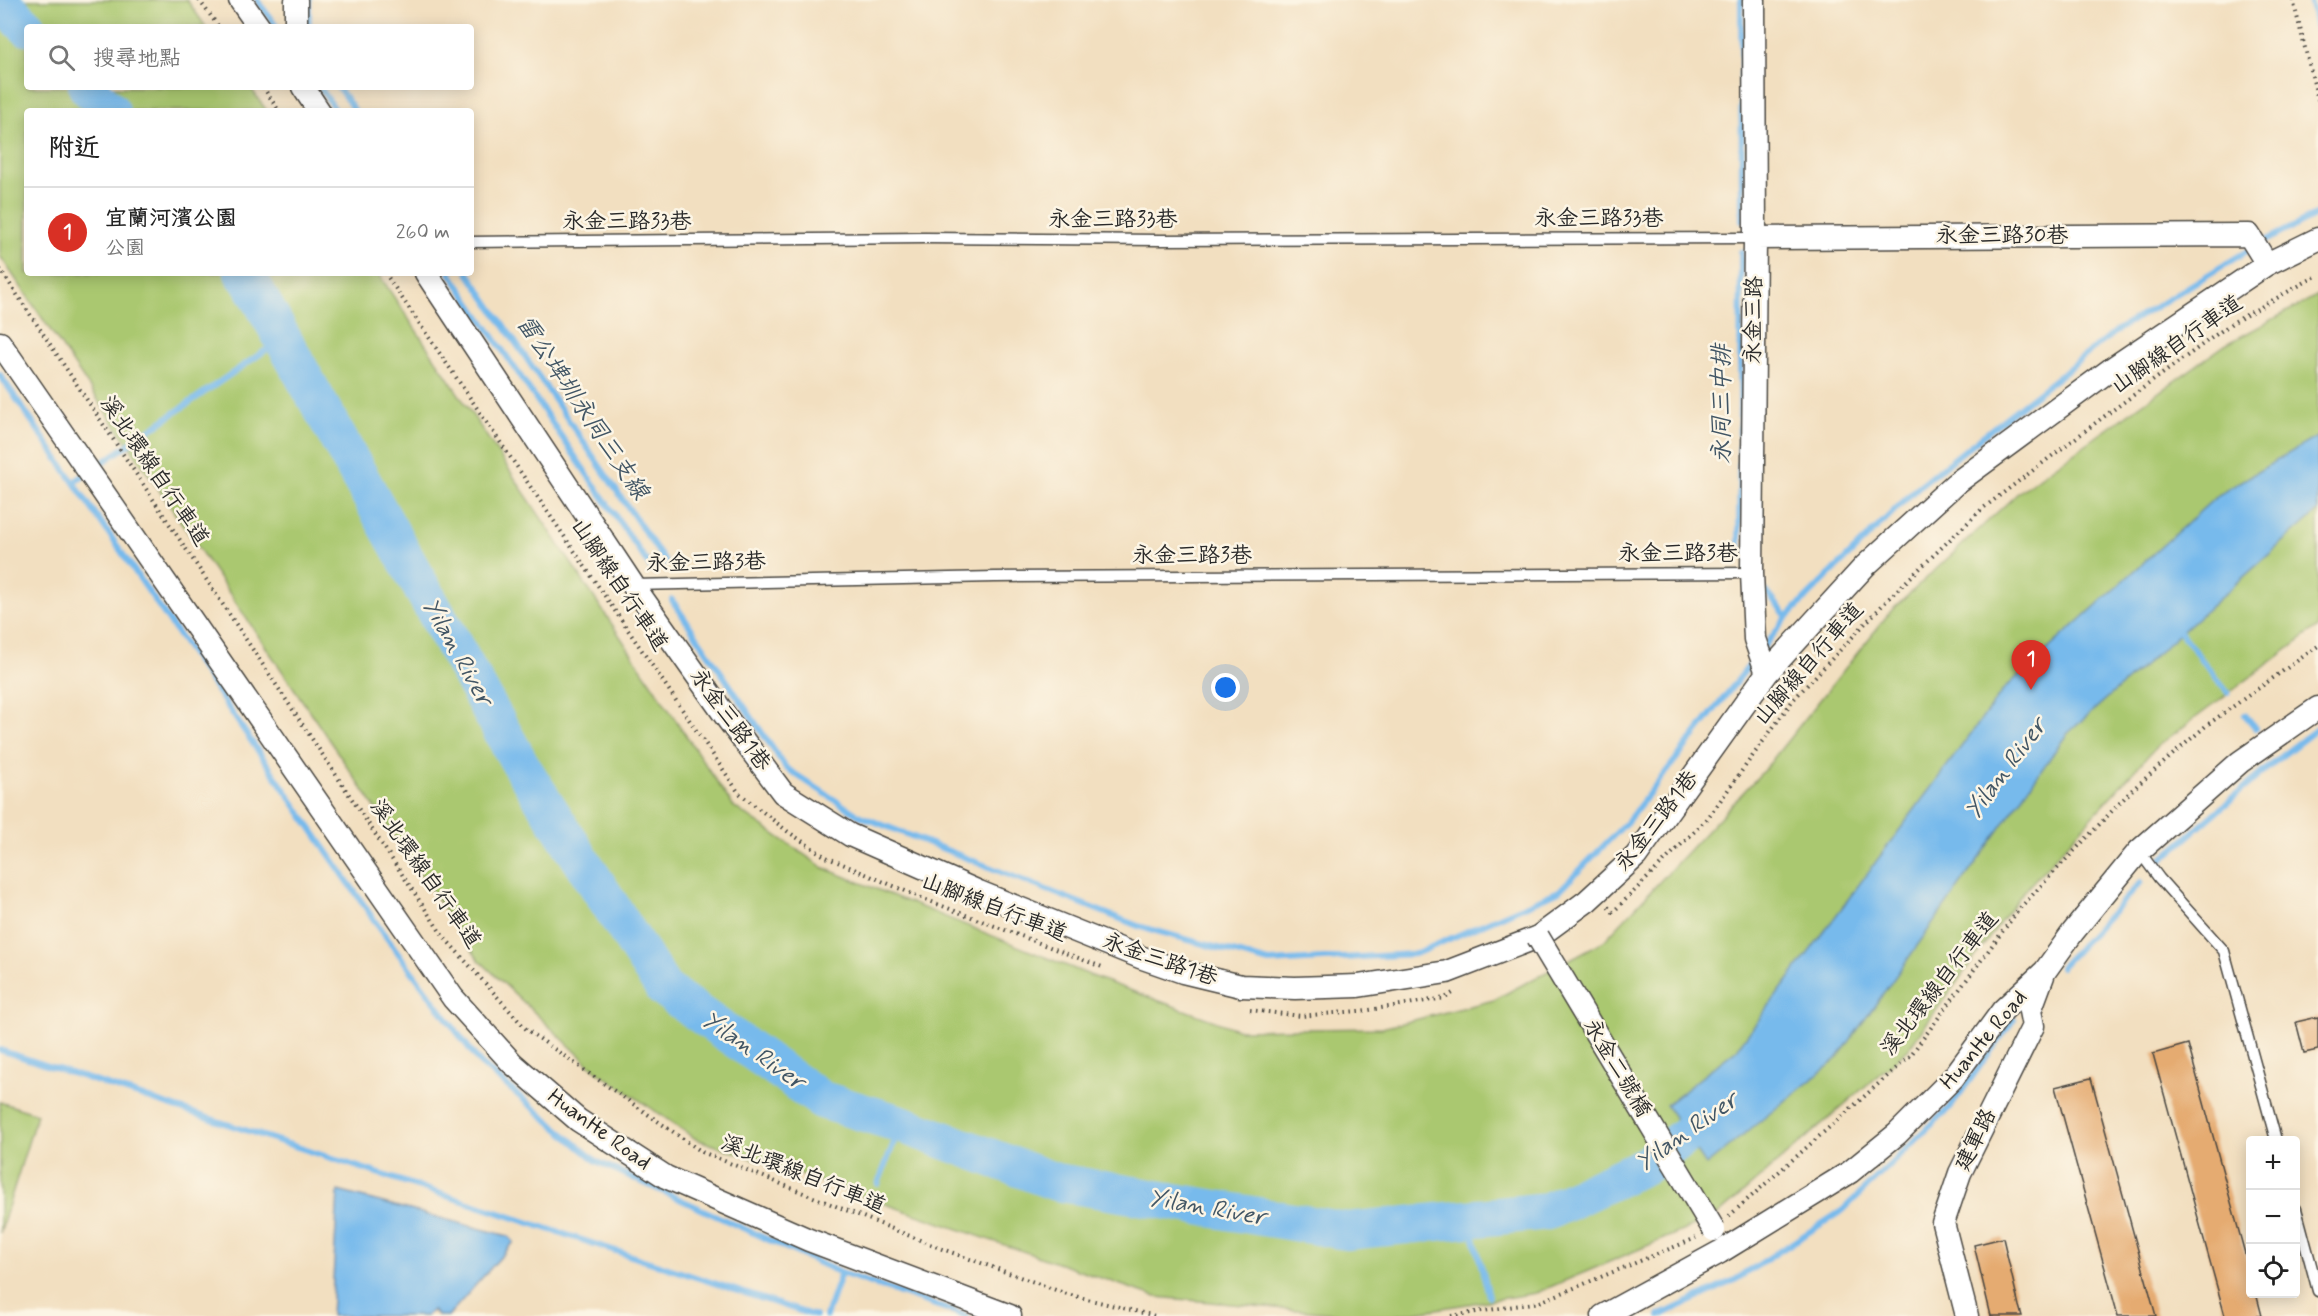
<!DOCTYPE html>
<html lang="zh-TW">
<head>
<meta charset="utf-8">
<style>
  :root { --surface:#fff; --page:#f6f6f6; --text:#222; --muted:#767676; --line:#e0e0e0; --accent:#d93025 }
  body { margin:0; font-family:Mynerve,"LXGW WenKai TC",sans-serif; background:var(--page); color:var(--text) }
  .controls { position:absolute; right:18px; bottom:18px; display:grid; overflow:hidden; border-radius:6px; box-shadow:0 3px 15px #0003 }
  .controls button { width:54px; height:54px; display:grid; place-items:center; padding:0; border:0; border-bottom:2px solid var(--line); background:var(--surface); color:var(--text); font:30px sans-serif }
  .you { position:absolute; left:1226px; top:688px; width:21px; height:21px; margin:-15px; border:4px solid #fff; border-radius:50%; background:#1a73e8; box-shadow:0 0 0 9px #1a73e833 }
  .badge { display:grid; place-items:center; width:39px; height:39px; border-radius:50%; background:var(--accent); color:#fff; font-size:20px; font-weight:700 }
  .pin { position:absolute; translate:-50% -50px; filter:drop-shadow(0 2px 3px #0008) }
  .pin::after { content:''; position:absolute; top:32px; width:21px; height:18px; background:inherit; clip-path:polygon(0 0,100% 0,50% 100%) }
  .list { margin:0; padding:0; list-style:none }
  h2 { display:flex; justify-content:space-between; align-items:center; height:78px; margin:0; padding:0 24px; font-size:26px }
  h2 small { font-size:20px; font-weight:400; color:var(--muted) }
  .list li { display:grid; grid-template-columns:39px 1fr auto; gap:18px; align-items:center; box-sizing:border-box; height:90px; padding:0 24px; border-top:2px solid var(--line) }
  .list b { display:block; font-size:22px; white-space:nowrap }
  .list p { margin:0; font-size:20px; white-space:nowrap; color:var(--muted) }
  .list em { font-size:20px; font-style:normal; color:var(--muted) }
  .icon { flex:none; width:33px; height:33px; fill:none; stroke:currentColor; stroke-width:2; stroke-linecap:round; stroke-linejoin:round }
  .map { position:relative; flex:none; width:2318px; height:1316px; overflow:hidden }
  .search { position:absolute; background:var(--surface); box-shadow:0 3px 15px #0003; left:24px; top:24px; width:450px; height:66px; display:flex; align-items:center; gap:15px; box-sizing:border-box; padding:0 21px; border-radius:6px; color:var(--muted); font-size:22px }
  .panel { position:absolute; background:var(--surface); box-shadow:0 3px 15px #0003; left:24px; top:108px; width:450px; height:168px; border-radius:6px }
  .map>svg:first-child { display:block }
</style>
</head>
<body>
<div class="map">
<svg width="2318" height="1316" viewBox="0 0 2318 1316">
  <rect width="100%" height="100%" fill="#fcf5e5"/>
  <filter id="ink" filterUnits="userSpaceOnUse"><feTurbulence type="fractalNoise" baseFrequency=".0167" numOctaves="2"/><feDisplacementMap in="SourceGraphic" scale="12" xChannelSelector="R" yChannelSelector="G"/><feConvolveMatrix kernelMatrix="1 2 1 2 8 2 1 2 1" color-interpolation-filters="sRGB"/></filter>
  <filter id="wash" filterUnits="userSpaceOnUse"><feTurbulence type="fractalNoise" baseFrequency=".008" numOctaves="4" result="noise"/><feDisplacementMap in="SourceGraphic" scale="24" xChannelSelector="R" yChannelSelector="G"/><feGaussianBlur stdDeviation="1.35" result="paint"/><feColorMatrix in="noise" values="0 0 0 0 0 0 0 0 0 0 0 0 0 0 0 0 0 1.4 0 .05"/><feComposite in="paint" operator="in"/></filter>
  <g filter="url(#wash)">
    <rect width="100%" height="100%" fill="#f2dfc0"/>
    <path fill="#aac86f" stroke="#6a7a4d" stroke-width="1.5" d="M0,0H187L206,27H27V87H250L267,111H27V273H378L733,806L824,868L1102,980L1239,1030L1382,1028L1494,1000L1604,941L1765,769L1890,612L2019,492L2225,345L2318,295V627L2155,748L2019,897L1908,1049L1715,1217L1536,1293L1393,1316H1361L1156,1297L696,1139L594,1069L478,959L0,256Z
      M0,1102L37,1114L0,1233Z"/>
    <path fill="#77baec" stroke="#51728c" stroke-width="1.5" d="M2318,436V511L2067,734L1837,1059L1706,1165L1666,1105L1737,1049L2004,689L2218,495Z
      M338,1191L508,1236L514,1242L448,1316H438L432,1310L426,1316H331Z"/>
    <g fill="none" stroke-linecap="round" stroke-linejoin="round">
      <path stroke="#77baec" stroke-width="6" d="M257,0L277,27
        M309,0V27
        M1741,0L1742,220
        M2310,0L2318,33
        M320,87L336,111
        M338,87L355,111
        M2261,243L2318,214
        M450,273L651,568
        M468,273L666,563
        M0,375L381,930L480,1063L596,1161L841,1273L967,1316
        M74,482L282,339
        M1739,556L1741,252
        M1767,592L1787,617
        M672,600L786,768L858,815L1138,926L1269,962L1415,954L1559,891L1626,823L1755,658
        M2176,627L2228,693
        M1763,648L1787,617L1919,486L2119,329L2252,248
        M2245,715L2256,728
        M2160,861L2279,758L2318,728
        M2061,967L2141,882
        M0,1050L815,1316
        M878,1184L901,1124
        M1469,1218L1489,1296
        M826,1316L841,1273
        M1659,1316L1735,1280L1843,1210L1951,1106L2014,1019"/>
      <path stroke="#77baec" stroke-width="38" d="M0,1L27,27
        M87,87L111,111
        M243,273L252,284L523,769L664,989L822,1100L901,1124L1056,1182L1346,1231L1548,1211L1648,1164L1727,1104"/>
    </g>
    <g id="blocks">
      <path fill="#e5ab71" d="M2318,1017V1050L2304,1053L2296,1022Z
        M2188,1044L2250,1272V1293H2256L2262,1316H2225L2153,1054Z
        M2091,1078L2156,1316H2118L2055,1087Z
        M2003,1238L2019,1306L2022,1316H1991L1974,1245Z"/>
    </g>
  </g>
  <g filter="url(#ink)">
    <use href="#blocks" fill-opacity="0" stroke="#494641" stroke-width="1.5"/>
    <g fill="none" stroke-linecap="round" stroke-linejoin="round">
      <defs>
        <path id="service" d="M471,242L924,238L1160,240L1755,238
          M634,585L995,577L1752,573
          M2139,851L2159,878L2224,951L2276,1140
          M2296,1209L2318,1291"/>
        <path id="minor" d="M240,0L259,27
          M296,0V27
          M1754,0L1755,238L1752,573L1755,639L1767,673
          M303,87L319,111
          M1755,238L2249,235L2267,264
          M426,273L633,585L729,721L783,793L850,835L979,892L1140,957L1183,972L1241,986L1295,988L1358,986L1447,972L1538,937L1587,901L1636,856L1767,673L1865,566L1955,484L2114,367L2267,264L2318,239
          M0,343L453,998L512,1063L578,1120L666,1177L809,1240L1010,1316
          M1603,1316L1720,1252L1850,1172L1897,1134L1953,1078L2003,1010L2045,971L2073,932L2139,851L2240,762L2318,708
          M1967,1316L1943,1223L1960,1173L2033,1026L2030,1011L2043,976"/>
      </defs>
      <use href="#service" stroke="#494641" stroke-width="13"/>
      <use href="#minor" stroke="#494641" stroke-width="25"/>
      <path stroke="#494641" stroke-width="4" stroke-dasharray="1.5 4.5" stroke-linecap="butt" d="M199,0L219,27
        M2293,0L2318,100
        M263,87L279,111
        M0,269L443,936L527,1030L702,1152L942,1249L1067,1294L1155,1316
        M385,273L739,793L787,831L826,857L924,899L1102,967
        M1608,907L1613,912L1707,819L1793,700L1893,594L1982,509L2102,418L2232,323L2318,275
        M1250,1010L1301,1016L1369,1010L1445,998L1453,993
        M1729,1216L1910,1056L2020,908L2132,790L2207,725L2318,646
        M1451,1316L1540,1302L1696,1238"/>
      <use href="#service" stroke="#fff" stroke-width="10"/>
      <use href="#minor" stroke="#fff" stroke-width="22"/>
      <defs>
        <path id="minor-bridge" d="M1538,937L1714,1230"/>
      </defs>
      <use href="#minor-bridge" stroke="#494641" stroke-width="25" stroke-linecap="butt"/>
      <use href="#minor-bridge" stroke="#fff" stroke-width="22"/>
    </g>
  </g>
  <g text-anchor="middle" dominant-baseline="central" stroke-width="5" stroke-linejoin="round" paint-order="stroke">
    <g font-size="22" fill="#2b2b2b" stroke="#fcf5e5">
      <text x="1599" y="219">永金三路33巷</text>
      <text x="1113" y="220">永金三路33巷</text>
      <text x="627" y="222">永金三路33巷</text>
      <text x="2002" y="236">永金三路30巷</text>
      <text transform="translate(1754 320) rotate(-89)">永金三路</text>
      <text transform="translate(2177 345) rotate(-35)">山腳線自行車道</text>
      <text transform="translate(154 471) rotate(56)">溪北環線自行車道</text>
      <text x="1678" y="554">永金三路3巷</text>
      <text x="1192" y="556">永金三路3巷</text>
      <text transform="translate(706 563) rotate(-1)">永金三路3巷</text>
      <text transform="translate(619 585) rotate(56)">山腳線自行車道</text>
      <text transform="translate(1809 664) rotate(-49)">山腳線自行車道</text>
      <text transform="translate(730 720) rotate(54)">永金三路1巷</text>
      <text transform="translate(1657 821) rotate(-52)">永金三路1巷</text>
      <text transform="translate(425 874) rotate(55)">溪北環線自行車道</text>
      <text transform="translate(994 908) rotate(21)">山腳線自行車道</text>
      <text transform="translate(1160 960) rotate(19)">永金三路1巷</text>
      <text transform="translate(1940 984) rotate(-52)">溪北環線自行車道</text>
      <text transform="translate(1984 1040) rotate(-50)">HuanHe Road</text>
      <text transform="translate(1617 1068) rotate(59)">永金二號橋</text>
      <text transform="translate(599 1130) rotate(36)">HuanHe Road</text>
      <text transform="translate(1976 1140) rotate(-64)">建軍路</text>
      <text transform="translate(803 1175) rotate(22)">溪北環線自行車道</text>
    </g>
    <g font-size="24" font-style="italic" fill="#425665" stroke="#fcf5e5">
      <text transform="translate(1722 404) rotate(-90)">永同三中排</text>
      <text transform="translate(582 408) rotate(56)">雷公埤圳永同三支線</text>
      <text transform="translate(457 652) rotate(61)">Yilan River</text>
      <text transform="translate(2006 769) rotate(-53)">Yilan River</text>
      <text transform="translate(753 1051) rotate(35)">Yilan River</text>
      <text transform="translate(1687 1132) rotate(-35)">Yilan River</text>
      <text transform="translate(1207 1208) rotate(10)">Yilan River</text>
    </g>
  </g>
</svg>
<div class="controls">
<button>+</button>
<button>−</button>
<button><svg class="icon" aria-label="locate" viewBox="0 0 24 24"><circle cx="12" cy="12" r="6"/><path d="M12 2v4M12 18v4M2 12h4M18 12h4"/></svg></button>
</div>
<div class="you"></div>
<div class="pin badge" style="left:2031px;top:690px">1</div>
<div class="search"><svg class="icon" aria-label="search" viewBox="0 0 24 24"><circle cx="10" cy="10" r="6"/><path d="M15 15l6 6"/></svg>搜尋地點</div>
<section class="panel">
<h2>附近<small></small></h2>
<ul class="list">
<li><span class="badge">1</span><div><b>宜蘭河濱公園</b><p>公園</p></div><em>260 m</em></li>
</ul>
</section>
</div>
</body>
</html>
